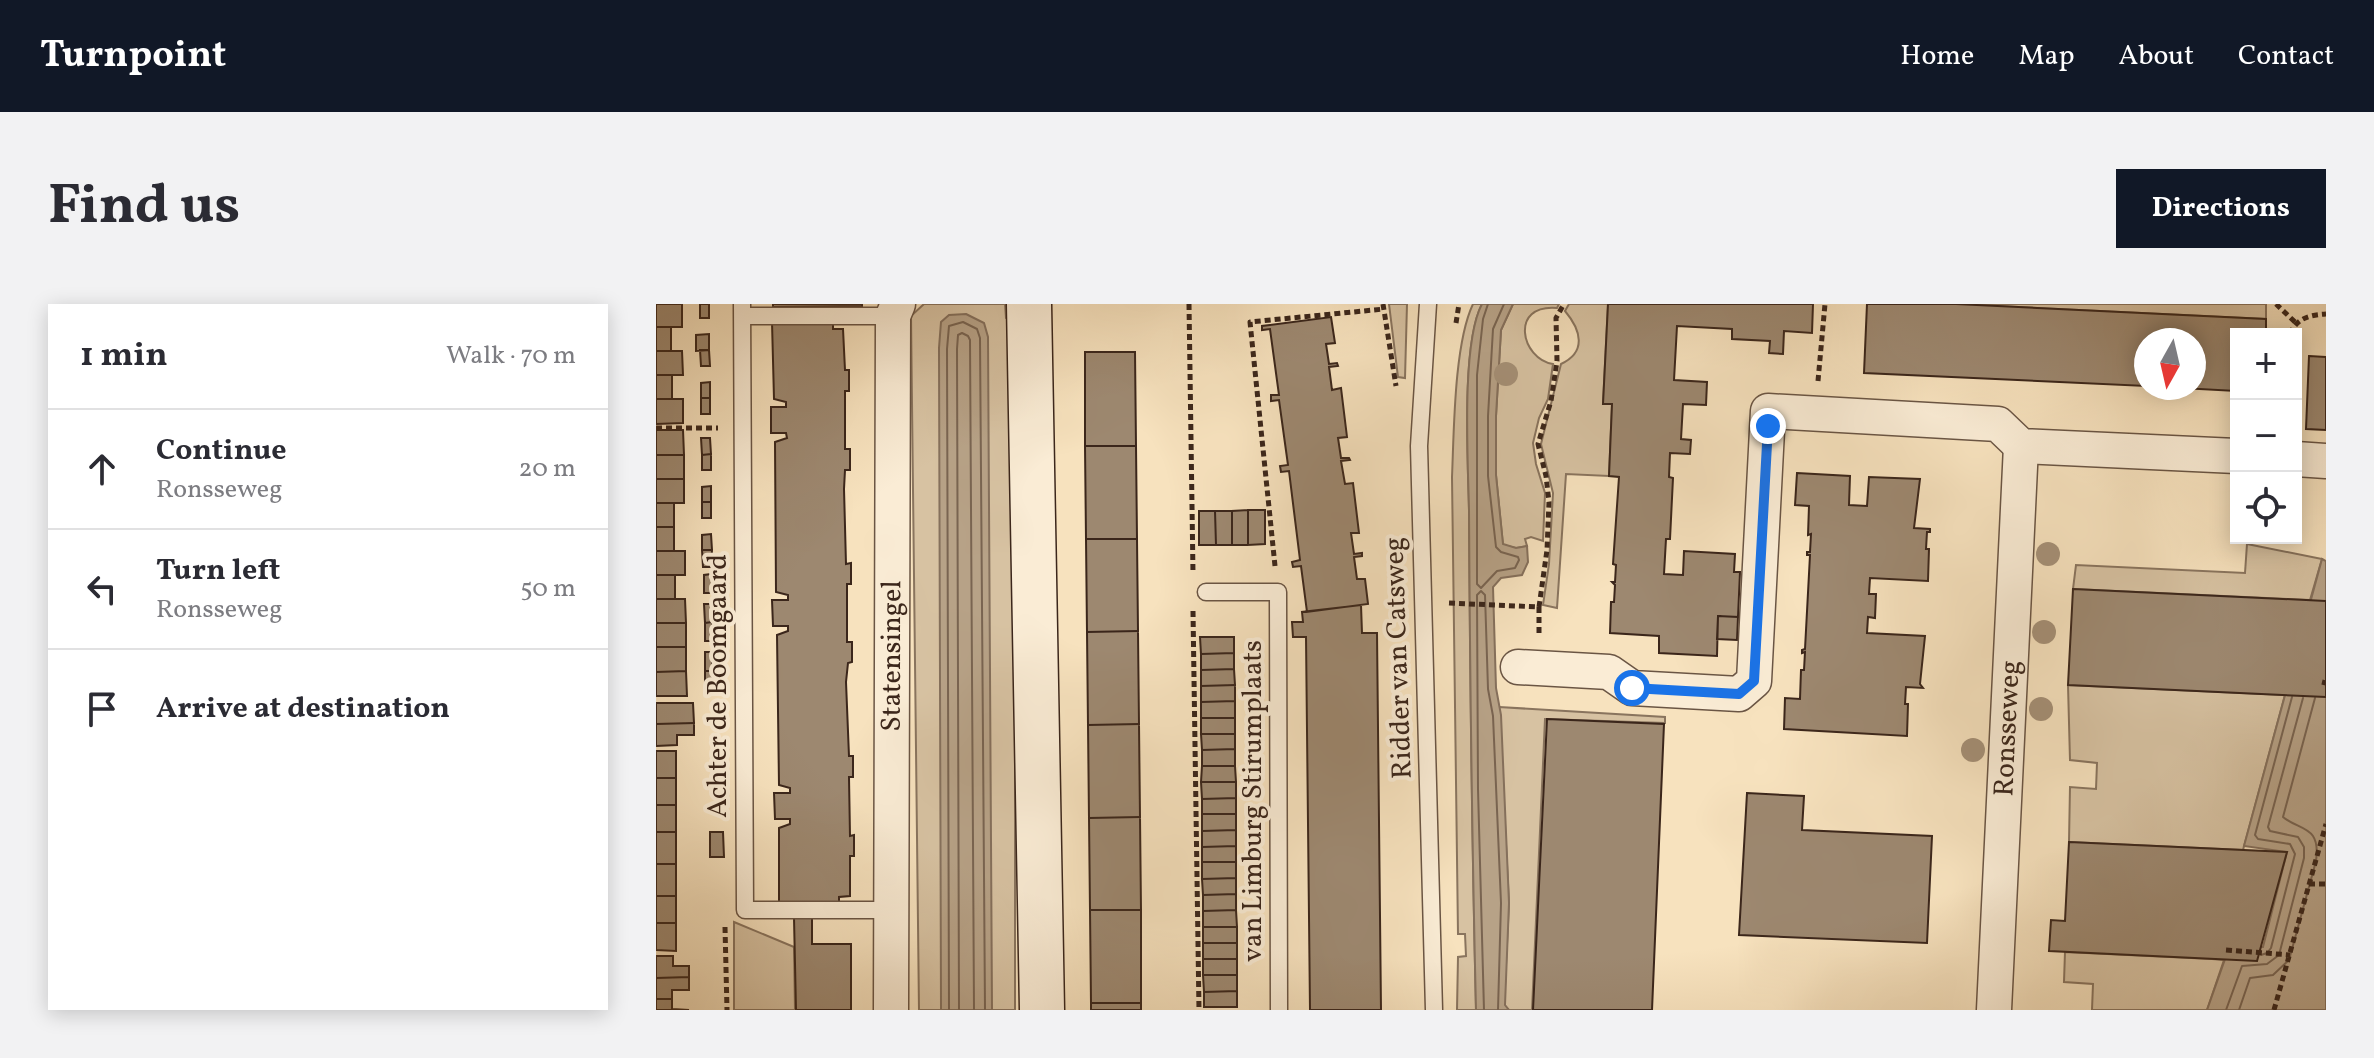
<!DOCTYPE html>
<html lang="en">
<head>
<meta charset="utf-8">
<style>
  :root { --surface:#fff; --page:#f2f2f3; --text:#2b2b33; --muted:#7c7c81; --line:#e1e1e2; --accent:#111827 }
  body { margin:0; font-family:Vollkorn,serif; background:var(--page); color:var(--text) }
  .controls { position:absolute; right:24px; top:24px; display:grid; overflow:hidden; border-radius:0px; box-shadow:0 4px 20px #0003 }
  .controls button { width:72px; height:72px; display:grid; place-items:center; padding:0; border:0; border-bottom:2px solid var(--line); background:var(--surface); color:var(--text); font:40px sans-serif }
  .compass { position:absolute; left:1478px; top:24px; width:72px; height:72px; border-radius:50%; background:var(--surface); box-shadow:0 4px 20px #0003; rotate:188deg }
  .stop { position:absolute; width:24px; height:24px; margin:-18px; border:6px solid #1a73e8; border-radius:50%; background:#fff }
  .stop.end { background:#1a73e8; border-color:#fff; box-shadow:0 2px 8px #0008 }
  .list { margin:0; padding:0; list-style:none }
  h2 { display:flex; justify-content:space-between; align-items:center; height:104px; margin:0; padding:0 32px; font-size:34px }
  h2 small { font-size:26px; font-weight:400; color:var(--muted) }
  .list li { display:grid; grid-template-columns:52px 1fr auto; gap:24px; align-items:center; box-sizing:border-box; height:120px; padding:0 32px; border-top:2px solid var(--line) }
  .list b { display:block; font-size:30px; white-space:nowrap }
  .list p { margin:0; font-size:26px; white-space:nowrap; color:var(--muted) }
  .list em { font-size:26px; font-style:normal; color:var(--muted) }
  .icon { flex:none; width:44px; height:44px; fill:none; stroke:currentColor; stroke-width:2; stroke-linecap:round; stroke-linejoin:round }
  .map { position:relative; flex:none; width:1670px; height:706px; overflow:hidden; border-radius:0px }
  header { display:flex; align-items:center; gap:48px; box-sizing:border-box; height:112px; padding:0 40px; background:var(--accent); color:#fff }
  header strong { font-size:38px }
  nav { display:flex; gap:44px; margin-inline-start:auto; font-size:28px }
  .intro { display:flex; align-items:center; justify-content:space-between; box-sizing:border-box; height:192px; padding:0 48px }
  h1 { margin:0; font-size:56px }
  .button { padding:20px 36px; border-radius:0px; background:var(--accent); color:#fff; font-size:28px; font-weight:700 }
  main { display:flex; gap:48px; padding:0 48px }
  aside { flex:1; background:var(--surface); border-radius:0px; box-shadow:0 4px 20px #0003 }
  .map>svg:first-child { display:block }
</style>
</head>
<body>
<header>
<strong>Turnpoint</strong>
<nav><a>Home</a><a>Map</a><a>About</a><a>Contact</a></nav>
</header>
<div class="intro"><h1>Find us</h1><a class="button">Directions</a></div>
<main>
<aside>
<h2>1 min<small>Walk · 70 m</small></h2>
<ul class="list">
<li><svg class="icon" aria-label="ahead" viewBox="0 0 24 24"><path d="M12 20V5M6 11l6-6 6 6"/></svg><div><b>Continue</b><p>Ronsseweg</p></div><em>20 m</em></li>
<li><svg class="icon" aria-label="left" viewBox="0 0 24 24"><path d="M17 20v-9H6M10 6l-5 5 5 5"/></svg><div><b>Turn left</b><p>Ronsseweg</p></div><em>50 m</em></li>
<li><svg class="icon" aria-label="arrive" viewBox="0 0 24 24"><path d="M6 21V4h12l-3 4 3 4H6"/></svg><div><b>Arrive at destination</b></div></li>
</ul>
</aside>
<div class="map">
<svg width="1670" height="706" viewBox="0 0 1670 706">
  <rect width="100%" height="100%" fill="#f7e2be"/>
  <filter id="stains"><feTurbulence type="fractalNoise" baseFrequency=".0025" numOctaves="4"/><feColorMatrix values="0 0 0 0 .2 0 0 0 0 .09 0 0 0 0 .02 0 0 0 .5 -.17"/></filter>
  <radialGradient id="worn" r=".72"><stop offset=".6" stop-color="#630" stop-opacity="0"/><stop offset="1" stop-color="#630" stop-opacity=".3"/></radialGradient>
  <path fill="#d7c2a2" stroke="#89745e" stroke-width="2" d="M268,0H349L350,14L359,16V706H263L255,12Z
    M733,0H751L749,74L742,73Z
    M817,0H826C805,40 812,157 813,206C814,373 816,539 820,706H801L802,653L810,652L809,630H802L796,173C798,127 798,40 817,0Z
    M857,0H903L901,4C853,0 865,55 897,60L892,95L883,114L877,139L880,160L889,189L887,237L875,233L869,235L871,242L860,244L847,241L840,171V112L845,26Z
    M913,0H952L947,99L956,100L953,172L910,170L901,304L887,301L893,260L897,189L885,140L905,60C931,48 925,26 909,7Z
    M1300,0H1610V15Z
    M1591,240L1666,255L1654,296L1417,285L1420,261L1589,269Z
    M1412,381L1629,391L1587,546L1413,538L1414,483L1440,485L1441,459L1414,456Z
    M843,403L1009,413V419L889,415L876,706H853L848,702L853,599Z
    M78,618L138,643L139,706H78Z
    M1409,648L1556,655L1568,656L1551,706H1436L1437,680L1408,678Z"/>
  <path fill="#b7a287" stroke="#85705c" stroke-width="2" d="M826,0H857L845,26L840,112V171L847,240L860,244L871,242L872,258L866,271L845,274L837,283L840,384L845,411L853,599L849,701L853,706H820C816,539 814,373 813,206C812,158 805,39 826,0Z
    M310,10L328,19L332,33L336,706H285L283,44L285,18L293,11Z
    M1666,255L1670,257V706H1551L1569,655V642L1607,643L1631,548L1588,542Z"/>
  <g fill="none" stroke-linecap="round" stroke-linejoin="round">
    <path stroke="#796451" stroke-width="2" d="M832,0L827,15L821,71V280L825,284L841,267L859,264L863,256L862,253L845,248L840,243L832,172V112L837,25L848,0
      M1605,651L1611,649L1615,644L1639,550L1634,540L1602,535L1599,531L1636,393
      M293,706L291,45L293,22L307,18L321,25L324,34L329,706
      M303,706L301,45L302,31L306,29L312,32L314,36L318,706
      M828,706L822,485L821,291L825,287L829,291L832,385L837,412L845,599L842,706
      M1570,706L1586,662L1611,660L1623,651L1648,554V543L1642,533L1614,527L1612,523L1647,394
      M1583,706L1594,674L1617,671L1633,656L1660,557C1665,521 1644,527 1627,513L1659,394"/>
  </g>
  <path fill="#9d8870" stroke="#3b261b" stroke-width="2" d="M0,0H26V23H0Z
    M44,0H53V14H44Z
    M117,0H206V2L117,3Z
    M952,0H1157L1156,29L1128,27L1127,50L1113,49L1114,37L1076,35V25L1021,22L1018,76L1051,78L1050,101L1027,100L1025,135L1035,136L1034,150L1014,149L1013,173L1017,174L1014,235H1010L1008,270L1027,271L1028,247L1079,250L1078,268H1084L1082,313L1062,312L1061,352L1003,349V332L954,329L955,298H958L959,281L956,278H959L960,261L957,260L963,173L953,172L956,100H947Z
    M1211,0H1300L1610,15V30H1580V87L1525,84H1538V36H1490V82L1208,69Z
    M675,13L679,39L670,40L673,60L681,59L682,62L673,63L676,86L685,84L691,133L682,134L685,154H693L694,156L685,157L689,180L697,179L703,229H695L698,250L706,249V252L698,253L701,275H709L712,300L651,308L645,262L637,263L636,258L644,256L633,167L625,168L624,162L632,161L623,96L615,97V91H623L614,25L606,26V22Z
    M116,18H177V25H187L189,66H193V87H189V145H194V166H189L188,185L190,260L195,259V280H191V338H196V358L192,359L190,378L193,452H197V473H193L194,532L198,531V552H194V592L183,593V599L123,600V524L134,520V515H119L118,489H134V484L123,481L121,331L132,327V322H117L116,296H132V291L120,288L119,138L131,134L130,129H115V103H130V98L118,95Z
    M0,23H15V47H0Z
    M53,30V46L40,47V31Z
    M44,46H53L54,62H45Z
    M0,47H26L27,71H0Z
    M429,48H479L480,142H429Z
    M1653,52L1670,53V126L1650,125Z
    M0,71H16V95H0Z
    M54,78V94H45V79Z
    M45,94H54V110H45Z
    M0,95H27V119L0,120Z
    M0,126H27L28,151H0Z
    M45,134H54L55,150L46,151Z
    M429,142H480L481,235H430Z
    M55,150V166H46V151Z
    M0,151H28V175H0Z
    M1141,169L1194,172L1193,201L1211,202L1213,173L1264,175L1258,224L1274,225V228H1271L1270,245H1273L1272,277L1214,274L1213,290H1220L1219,314L1212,313L1211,329L1269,332L1264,380L1267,384L1250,383L1249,400H1252L1251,432L1128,425L1129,394L1144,395L1145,366H1148L1149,348L1146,349V346L1149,345L1154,251H1151V248H1154L1155,230L1152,231L1153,202L1139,201Z
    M0,175H28V199H0Z
    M55,182V198H46V183Z
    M46,198H55V214H46Z
    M0,199H18V223H0Z
    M592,206H609V240L592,241Z
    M592,206V241H576V207Z
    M543,207H559L560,241H543Z
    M559,207H576V241H560Z
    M0,223H18V247H0Z
    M55,230L56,246H46V231Z
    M430,235H481L482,327L431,328Z
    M46,246H56L55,263H47Z
    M0,247H29V271H0Z
    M56,270V289H48V271Z
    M0,271H19V295H0Z
    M1417,285L1670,297V393L1412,381Z
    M0,295H29L30,319H0Z
    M48,300H56V318L49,319Z
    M705,301L706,329H721L725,706H654L650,333H637L636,318H647L646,308Z
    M1062,312L1082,313L1081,336L1061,335Z
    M56,318V337H49V319Z
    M0,319H30V343H0Z
    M482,327L483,420L432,421L431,328Z
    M544,333H578V349L545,350Z
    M0,343H30V367L0,368Z
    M49,348H56V367H49Z
    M578,349V365L545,366V350Z
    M578,365L579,381L545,382V366Z
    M30,367L31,392H0V368Z
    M49,367H56L57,385H49Z
    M579,381V397L545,398V382Z
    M579,397V414H545V398Z
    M0,399H37L38,419L0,420Z
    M545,414H579V430H545Z
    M891,415L1008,420L996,706H877Z
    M38,419V431H21V441L0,442V420Z
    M483,420L484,513L433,514L432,421Z
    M545,430H579V445L546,446Z
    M579,445V462H546V446Z
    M0,447H20V474H0Z
    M546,462H579L580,478H545Z
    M0,474H20V501H0Z
    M545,478H580V494L546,495Z
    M1091,489L1148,492L1146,526L1276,532L1271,639L1083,631Z
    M580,494V510H546V495Z
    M0,501H20V528H0Z
    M546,510H580V526L546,527Z
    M484,513L485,606H434L433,514Z
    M580,526V542L546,543V527Z
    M0,528H20V560H0Z
    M54,528H67L68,553H54Z
    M1413,538L1631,548L1601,657L1393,647L1395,616L1409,617Z
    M580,542V558H546V543Z
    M546,558H580V574L546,575Z
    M0,560H20V592H0Z
    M580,574V590L547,591L546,575Z
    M580,590V606L547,607V591Z
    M0,592H20V619H0Z
    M434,606H485V699H435Z
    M580,606L581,623H547V607Z
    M138,614H156V640H195V706H140Z
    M0,619H20V647L0,646Z
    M547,623H581V639H547Z
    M547,639H581V655H547Z
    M0,652H17V662H33V673L0,674Z
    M547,655H581V671H547Z
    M547,671H581V687L548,688Z
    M33,673V686H16V695H0V674Z
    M581,687V703H548V688Z
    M0,695H16V705L33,706H0Z
    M435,699H485V706H435Z"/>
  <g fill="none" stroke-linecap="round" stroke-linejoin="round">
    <defs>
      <path id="lane" d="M86,0L89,606H235
        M772,0L763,142L778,706
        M87,12H237
        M550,288H622L623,706"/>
      <g id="street">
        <path d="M1640,155L1670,157"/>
        <path d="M862,363L953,368L976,384L1083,390L1098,377L1112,107L1342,120L1365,142L1580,152"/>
        <path id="s1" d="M235,706L237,12L242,0"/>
        <path id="s2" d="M1338,706L1365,142"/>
      </g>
      <path id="secondary" d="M373,0L386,706"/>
    </defs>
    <use href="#lane" stroke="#6a5544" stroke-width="19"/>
    <use href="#street" stroke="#6a5544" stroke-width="37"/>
    <use href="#secondary" stroke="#3b261b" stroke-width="47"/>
    <path stroke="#3b261b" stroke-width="5" stroke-dasharray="6 4" stroke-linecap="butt" d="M533,0L537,269
      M727,0L740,82
      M1620,0L1640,19
      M800,19L803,0
      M1634,30C1641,14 1653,11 1670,10
      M1162,77L1169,0
      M0,124H62
      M619,262L594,18L728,5
      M793,299L883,303V331
      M883,303L891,246L893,198L890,172L882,140L895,97L901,57L900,14L908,0
      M537,307L543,706
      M1666,378L1670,379
      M1653,580H1670
      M69,623L71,706
      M1570,646L1634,651
      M1618,706L1670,520"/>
    <use href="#lane" stroke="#faecd5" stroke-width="16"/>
    <use href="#street" stroke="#faecd5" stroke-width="34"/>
    <use href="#secondary" stroke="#faecd5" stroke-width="44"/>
  </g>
  <g fill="#a59077">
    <circle cx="850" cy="70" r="12"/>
    <circle cx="1392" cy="250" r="12"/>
    <circle cx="1388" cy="328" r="12"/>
    <circle cx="1385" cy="405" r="12"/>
    <circle cx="1317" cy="446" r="12"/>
  </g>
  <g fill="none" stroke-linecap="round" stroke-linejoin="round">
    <path stroke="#1a73e8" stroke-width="10" d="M976,384L1083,390L1098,377L1112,122"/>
  </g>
  <g text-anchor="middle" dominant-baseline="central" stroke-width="8" stroke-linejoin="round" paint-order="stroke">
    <g font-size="28" fill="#3b261b" stroke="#faecd5">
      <text stroke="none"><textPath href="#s1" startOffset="354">Statensingel</textPath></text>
      <text transform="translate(743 354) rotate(-92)">Ridder van Catsweg</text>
      <text transform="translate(62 382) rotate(-90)">Achter de Boomgaard</text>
      <text stroke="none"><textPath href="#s2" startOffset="282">Ronsseweg</textPath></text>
      <text transform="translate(597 497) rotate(-90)">van Limburg Stirumplaats</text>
    </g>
  </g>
  <rect width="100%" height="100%" filter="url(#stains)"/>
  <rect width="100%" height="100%" fill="url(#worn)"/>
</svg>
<div class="controls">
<button>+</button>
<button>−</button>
<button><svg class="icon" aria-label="locate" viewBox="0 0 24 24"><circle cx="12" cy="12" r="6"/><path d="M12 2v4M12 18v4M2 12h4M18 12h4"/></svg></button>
</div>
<svg class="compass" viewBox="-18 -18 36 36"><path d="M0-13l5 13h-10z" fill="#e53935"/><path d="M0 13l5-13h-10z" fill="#7c7c81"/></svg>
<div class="stop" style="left:976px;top:384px"></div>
<div class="stop end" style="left:1112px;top:122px"></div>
</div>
</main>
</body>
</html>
